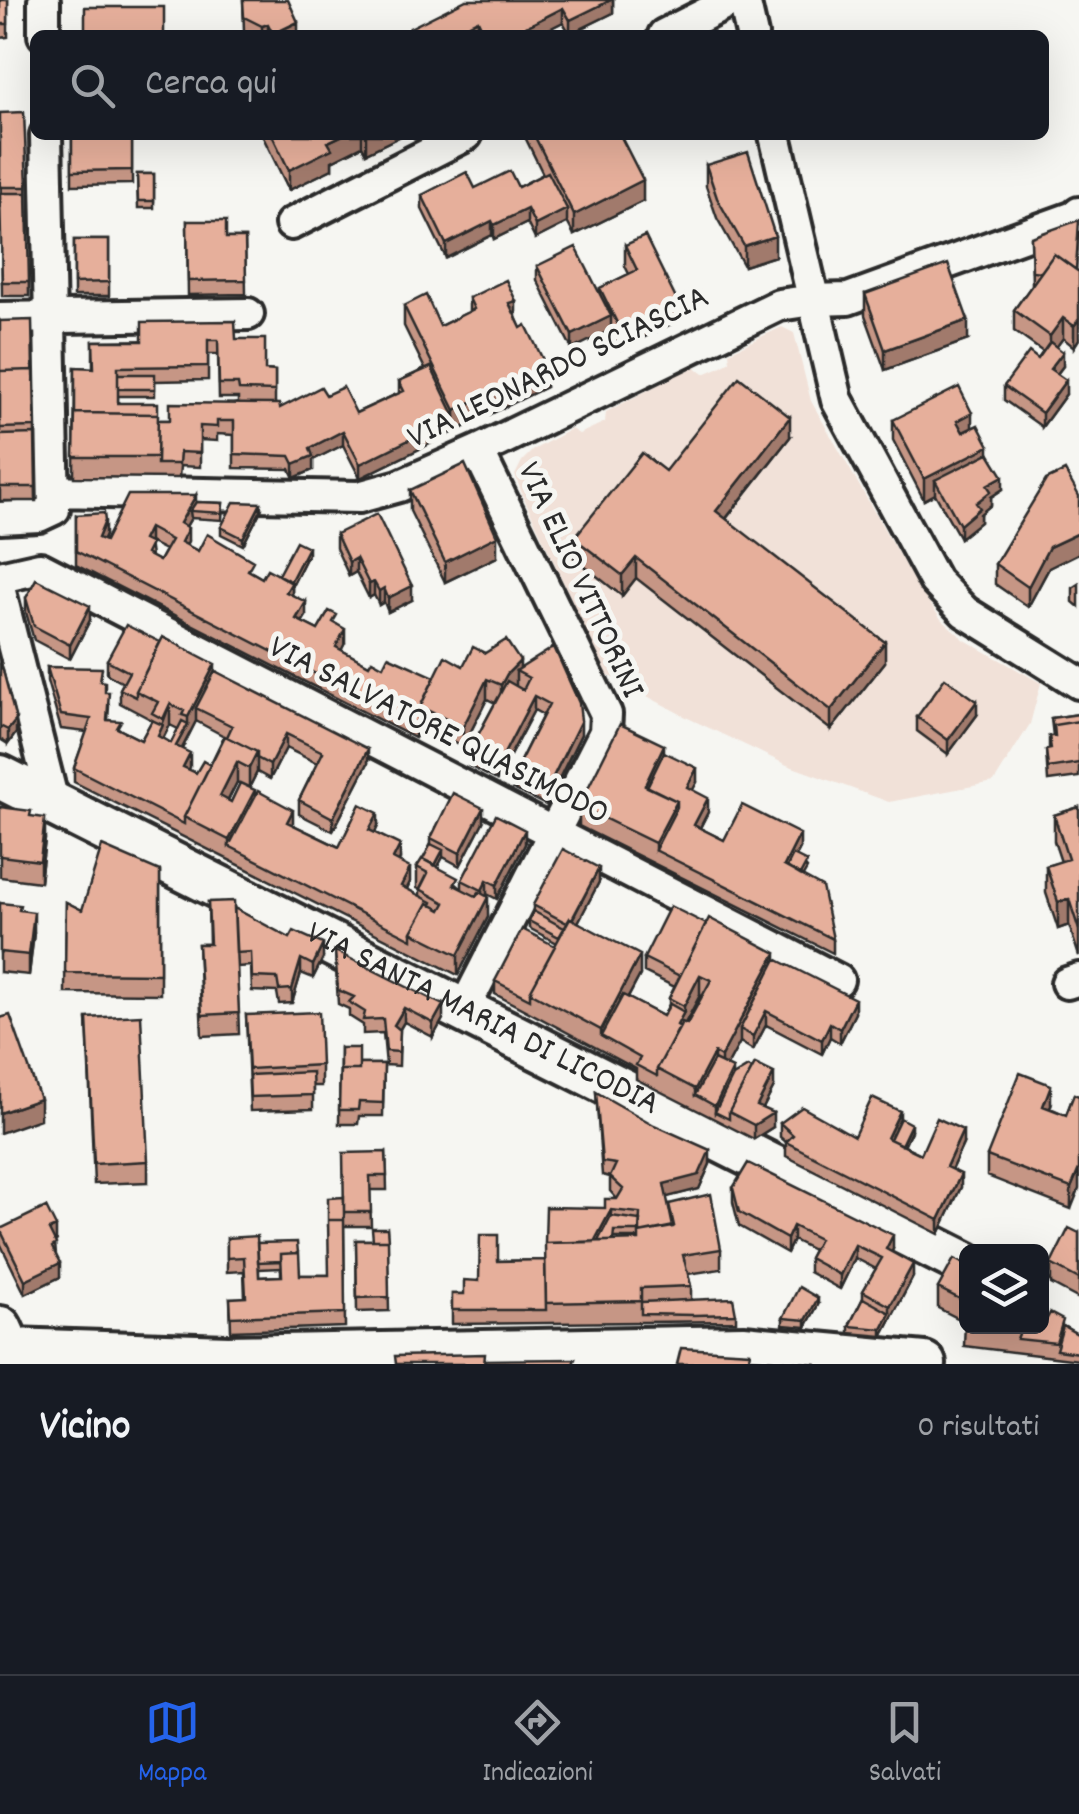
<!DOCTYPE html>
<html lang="it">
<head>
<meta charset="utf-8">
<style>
  :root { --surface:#171b24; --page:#20242c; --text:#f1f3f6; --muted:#9ea1a6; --line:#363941; --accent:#2563eb }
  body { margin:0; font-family:Dekko,sans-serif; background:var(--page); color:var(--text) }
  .controls { position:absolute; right:30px; bottom:30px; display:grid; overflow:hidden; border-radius:15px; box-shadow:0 10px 40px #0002 }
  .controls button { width:90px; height:90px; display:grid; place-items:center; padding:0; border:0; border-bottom:2px solid var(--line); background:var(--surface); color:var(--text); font:50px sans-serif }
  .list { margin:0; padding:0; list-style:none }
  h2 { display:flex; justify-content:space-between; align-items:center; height:130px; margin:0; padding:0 40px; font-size:42px }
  h2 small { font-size:32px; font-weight:400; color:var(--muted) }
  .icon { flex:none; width:55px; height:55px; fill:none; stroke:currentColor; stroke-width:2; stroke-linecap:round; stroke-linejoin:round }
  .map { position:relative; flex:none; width:1079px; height:1364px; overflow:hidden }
  .search { position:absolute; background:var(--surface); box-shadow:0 10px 40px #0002; left:30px; right:30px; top:30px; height:110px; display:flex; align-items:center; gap:25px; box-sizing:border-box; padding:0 35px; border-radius:15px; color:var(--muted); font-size:38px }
  .sheet { height:310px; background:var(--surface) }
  nav { display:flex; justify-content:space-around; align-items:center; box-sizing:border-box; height:140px; border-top:2px solid var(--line); background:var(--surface); font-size:28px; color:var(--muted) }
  nav a { display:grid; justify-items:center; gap:5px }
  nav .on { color:var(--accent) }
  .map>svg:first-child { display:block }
</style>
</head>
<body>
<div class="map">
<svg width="1079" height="1364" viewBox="0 0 1079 1364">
  <rect width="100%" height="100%" fill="#f6f6f2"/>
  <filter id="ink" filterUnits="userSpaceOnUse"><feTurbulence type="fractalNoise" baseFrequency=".01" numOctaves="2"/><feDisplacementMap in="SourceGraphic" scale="20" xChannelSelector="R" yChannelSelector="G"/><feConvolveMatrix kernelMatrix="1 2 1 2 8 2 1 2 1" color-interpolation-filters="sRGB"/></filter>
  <g filter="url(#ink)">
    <path fill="#f1e1d8" d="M782,327L794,333L811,401L915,583L941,619L965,640L1041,683L1030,724L994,782L889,802L787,765L688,718L606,674L522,494L515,475L522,461L533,450L571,429L579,434L605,422L606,412L694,366L704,374L718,368L730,361L729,352Z"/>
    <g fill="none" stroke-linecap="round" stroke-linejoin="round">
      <defs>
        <path id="street" d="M44,0V35
          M744,0L752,35
          M664,35L733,0
          M775,135L837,400L935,581L965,612L1079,683
          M291,224L466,135
          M0,318L248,314
          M54,491L359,497L399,486L478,451L779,305L813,300L848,299L1074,217L1079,213
          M0,518L39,516L54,509L46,135
          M0,577L40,568L838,980
          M0,592L53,802
          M1067,983L1079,979
          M464,1009L605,732L606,714L478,451"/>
        <g id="secondary">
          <path id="s1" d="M0,777L966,1264"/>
          <path d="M1042,1302L1079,1321"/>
          <path d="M0,1328L10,1350L228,1357L743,1347L924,1364"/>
        </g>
      </defs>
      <use href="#street" stroke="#2b2b2b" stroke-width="38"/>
      <use href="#secondary" stroke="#2b2b2b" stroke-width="50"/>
      <use href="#street" stroke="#f6f6f2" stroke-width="30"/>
      <use href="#secondary" stroke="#f6f6f2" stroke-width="42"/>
    </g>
    <path fill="#c69685" stroke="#2b2b2b" stroke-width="2.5" fill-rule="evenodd" d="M0,0H8V37L0,38Z
      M243,0L298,35H252L244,31Z
      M613,0V13L570,34L563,22L537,35H410V28Z
      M0,113L27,187L29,296H2Z
      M72,135H132V184L72,185Z
      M262,135H403L366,153L362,146L332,161V169L289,190Z
      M524,135H620L643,201L574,235L567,222L535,239L527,223L494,239L492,235L446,258L422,209V195L475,188L518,187L543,174Z
      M706,165L775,256L744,266L717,218L706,186Z
      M137,174H154V208H138Z
      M187,221L226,238H245L246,294L188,295Z
      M1079,234L1076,270L1079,272V339L1074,347L1063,338L1056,347L1063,366L1057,374L1066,394L1042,427L1004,400V386L1038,359L1043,352L1014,331V310L1032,285L1031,237Z
      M74,240H109V296H74Z
      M625,245L677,321L620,349L610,330L572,349L537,280V266L600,294V288L629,274L625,266Z
      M865,294L968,340L885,370L865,315Z
      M469,298L516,317L546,387L360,478L343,445L313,460V470L294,478L290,469L234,468V435L217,434V441L200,440V467L180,466L179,478L74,477L75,367L93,368V341L236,339L265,370L275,371V403L280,408L326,395L356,413L399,393V381L425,369L404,326V306L440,326L469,312ZM208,354H218L219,398H238V403L170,420H158L118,403V396H155V381L208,380Z
      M0,321L34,370L36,501H0Z
      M893,420L972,428L989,453L1003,489L991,497V505L980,514V522L960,538L935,494L924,500L893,440Z
      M790,437L726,519L885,662L831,730L636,578L622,596L574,558V538L665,471Z
      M410,490L497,557L445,582L410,511Z
      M196,502L223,503L222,520L191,518L186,526L188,541L186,545L198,551L253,573L262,578L278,575L308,554L292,586V594L306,616L302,622L318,630L337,625L345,643L341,650L369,665L383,666L435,677L463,666L520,669L581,734L546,805L513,789V775L543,715L534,710L497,780L469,766V752L495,703L487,699L463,747L421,727L415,738L76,565V515L105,535L103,540L105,541ZM149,542L165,550L159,561L151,557Z
      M261,510L243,545L221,534V527Z
      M336,534L412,600L388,612L384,602L379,605L374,595L369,598L356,572L349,576L336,548Z
      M995,564L1049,568L1028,607L995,584Z
      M1079,584V607L1073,602V588Z
      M26,598L90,620L70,659L34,640L26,612Z
      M0,659L16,733L8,744L0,739Z
      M107,660L215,671L368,763L333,831L299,814V800L317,763L286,748L270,779L257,772L249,788L255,797L293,825L339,847L378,826L375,833L400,859L399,862L410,882L407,889L420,896V889L417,888V867L423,860L431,844V838L483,822L460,866L443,857L437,867L462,889V880L525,844L497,899L487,894L488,917L458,975L74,782V768L87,732L61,729L47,681V667L102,681L109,706L108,720L121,730L141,740L152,720L120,703V689L123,683L107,674ZM196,721L224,736L210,765L196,773L188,770L190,767L182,749ZM170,725L178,729L171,743L163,738ZM237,782L240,784L231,802L228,800Z
      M1079,714V777L1048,781L1046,750L1049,749V736H1053L1051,718Z
      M977,715L948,754L917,731V717Z
      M664,752L697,782L692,790L708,812L700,828L724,840L800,848L796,856L807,869L803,876L833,939V953L579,826V806Z
      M0,807L31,817L45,839L40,882L0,877Z
      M1079,807V956L1069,925L1058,929L1046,893V866L1061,862L1054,841V815Z
      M160,871V994L65,993L66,902L82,910Z
      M599,882L578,922L640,975L628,998L663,1016L669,1004V998L675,987L644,972V958L776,959L855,1013L840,1043L830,1037L822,1054L766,1025L753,1050L740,1042L727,1066L733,1076L774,1087L763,1108L773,1127L754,1139L636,1079V1069L495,994V981L555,946L557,943L529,928V921L533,911V905ZM700,995L702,996L687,1024L686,1023Z
      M208,902L234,908L323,958L313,978L301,973L292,1003L279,1004L277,992L252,991L251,966L237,967L239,1034L202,1036L198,944H209Z
      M0,903L20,910L34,932L29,975L0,972Z
      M335,951L443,1019L433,1037L404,1022L400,1029L399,1066L386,1065L383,1033L363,1034V1025L349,1016V1009L338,1004Z
      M246,1015L321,1065V1086H313V1109L250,1111Z
      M87,1018L148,1161V1182L94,1184Z
      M340,1048L359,1064H384L383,1116H359L358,1124H339Z
      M596,1092L710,1164L699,1189L666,1197L669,1211L721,1249V1269L688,1274L691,1286V1299L736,1314V1321L452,1324V1294H464L498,1261L545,1260L605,1208L617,1199L610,1191V1177L602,1175ZM614,1238H639V1240L614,1241Z
      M1074,1094L1071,1209L987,1176V1156L1051,1105L1050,1108L1066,1115Z
      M780,1123L854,1136L911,1131L904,1146L921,1154L963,1144L951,1170L961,1187L939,1234L786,1156V1142L780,1137Z
      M386,1152L387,1190H370L371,1226H344L345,1327L231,1331L230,1298H245L244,1271L227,1272V1238L257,1243L300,1275H329L344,1197ZM281,1268V1276L259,1277V1269Z
      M733,1188L893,1249L891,1252L913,1277L882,1336L849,1333V1326L863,1298V1291L876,1269L855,1258L840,1289L809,1272V1258L813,1250L793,1240L787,1253L739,1226L733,1202Z
      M387,1228L389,1311L357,1312L356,1240H372Z
      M0,1229L56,1241L55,1242L56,1256L60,1277L25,1294L0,1243Z
      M1079,1233V1299L1051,1284V1264Z
      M966,1265V1326H1063L1079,1335V1360L964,1346L965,1322L938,1308V1288Z
      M818,1305L806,1327L783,1325V1318Z"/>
    <path fill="#a17a6c" stroke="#2b2b2b" stroke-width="2.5" d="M611,0H613V13L570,34V20Z
      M563,8V22L537,35H510Z
      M478,20V34L447,35Z
      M298,22V35H273V34Z
      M268,24V35H262V26Z
      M343,135H362V146L332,161V169L289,190V170L328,142Z
      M366,135H403L366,153Z
      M643,180V201L574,235V215Z
      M527,209V223L494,239V225Z
      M567,209V223L535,239V225Z
      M492,221V235L446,258V244Z
      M775,236V256L744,266V246Z
      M516,301V321L509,303Z
      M677,301V321L620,349V329Z
      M611,316V330L572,349V335Z
      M1063,318V338L1050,356V336Z
      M1079,319V339L1074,347V326Z
      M968,320V340L885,370V350Z
      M1063,352V366L1050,383V369Z
      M546,366V387L360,478V464L455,417V410Z
      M1066,380V394L1042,427V413Z
      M972,413V433L957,441V421Z
      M790,417V437L716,531V511Z
      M343,431V445L313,460V470L294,478V464L310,448Z
      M989,446V467L935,480V494L924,500V479Z
      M1003,476V489L991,497V505L980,514V522L960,538V525L987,485Z
      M196,495V509L190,511L191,518L180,537V523Z
      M261,503V510L243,545V538Z
      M105,521V535L98,552V538Z
      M149,528V542L143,554V540Z
      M188,528V541L181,555V542Z
      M1079,533V553L1049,568L1028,607V587L1049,547Z
      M497,536V557L445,582V562Z
      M308,547V554L292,586V596L286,606L287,587Z
      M356,558V572L349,576V562Z
      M636,558V578L622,596V575Z
      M374,582V595L369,598V584Z
      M412,586V600L388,612V598Z
      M384,588V602L379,605V591Z
      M306,602V616L296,633V619Z
      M90,606V620L70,659V645Z
      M345,629V643L336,661V647Z
      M885,642V662L831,730V710Z
      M520,661V673L516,671V685L507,695L501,705V685L507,674Z
      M215,664V685L196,708V721L176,760V746L188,724V717Z
      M487,679V699L463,747V727Z
      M534,696V710L497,780V767Z
      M977,701V715L948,754V740Z
      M170,704V725L158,749V736Z
      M420,714V727L415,738V725Z
      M16,720V733L8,744V730Z
      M581,720V734L546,805V791Z
      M286,734V748L270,779V765Z
      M664,745V766L650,794L645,785Z
      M368,749V763L333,831V818Z
      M257,752V772L249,788V768Z
      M190,753V767L183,780V767Z
      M237,762V782L220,816V796Z
      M697,768V782L687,801V787Z
      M255,790V811L229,846V840Z
      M708,798V812L694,839V825Z
      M677,801V821L655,850V843Z
      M483,808V822L460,866V853Z
      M293,810V824L287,836V822Z
      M378,813V826L369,844V830Z
      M45,818V839L40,882V861Z
      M525,830V844L497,899V885Z
      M800,834V848L787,874L784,866Z
      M400,845V859L393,873V859Z
      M443,850V857L435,872V865Z
      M410,868V882L401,900V886Z
      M599,868V882L570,938V924Z
      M487,880V894L482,904V890Z
      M488,897V917L458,975V955Z
      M1069,899V925L1058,929V902Z
      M34,912V932L29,975V955Z
      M323,944V958L313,978V965Z
      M776,953V973L740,1029V1042L721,1077V1057Z
      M640,955V975L606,1039L601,1036V1030Z
      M301,959V973L292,1003V989Z
      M700,975V995L682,1029L677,1025L684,1012V1006Z
      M855,999V1013L840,1043V1029Z
      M443,1005V1019L433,1037V1023Z
      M404,1008V1022L394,1039V1025Z
      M766,1011V1025L753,1050V1036Z
      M830,1023V1037L822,1054V1040Z
      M714,1053V1073L695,1095V1089Z
      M733,1069V1083L715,1112V1106Z
      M774,1073V1087L757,1120V1106Z
      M1051,1085V1105L1043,1126V1106Z
      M40,1099V1119L0,1133V1113Z
      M900,1111V1125L887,1145V1138Z
      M773,1113V1127L754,1139V1125Z
      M911,1124V1131L899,1158V1151Z
      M963,1130V1144L946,1181V1167Z
      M710,1150V1164L699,1189L664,1198V1184Z
      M1079,1169V1189L1071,1209V1188Z
      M961,1174V1187L939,1234V1220Z
      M611,1210V1223L591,1255V1248Z
      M793,1226V1240L787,1253V1239Z
      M56,1227V1241L49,1244V1230Z
      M893,1235V1249L886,1263V1249Z
      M855,1245V1258L840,1289V1275Z
      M60,1263V1277L25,1294V1280Z
      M913,1264V1277L882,1336V1329L890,1313V1306Z
      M818,1298V1305L806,1327V1320Z"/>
    <path fill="#e6af9b" stroke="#2b2b2b" stroke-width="2.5" fill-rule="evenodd" d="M0,0H8V24H0Z
      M243,0H288L298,22L273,34L268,24L262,26L244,17Z
      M466,0H611L570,20L563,8L510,35H485L478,20L447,35H414L410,28Z
      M85,7H164V35H85Z
      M24,112L27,187H0V113Z
      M72,135H132V170L72,171Z
      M272,135H343L328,142L332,149L289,170Z
      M534,135H620L643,180L574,215Z
      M748,152L775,236L744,246L717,198L706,165Z
      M510,171L518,187L548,172L567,209L535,225L527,209L494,225L492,221L446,244L422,195L467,172L475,188Z
      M137,174H154V201H138Z
      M0,193H27L29,282H2Z
      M1079,220L1076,270L1054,254L1041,272L1032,271L1031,237Z
      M187,221H226V238H245L246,280L188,281Z
      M645,236L677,301L620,329L600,288L637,270L625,245Z
      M74,240H109V282L74,283Z
      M576,247L611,316L572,335L537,266Z
      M1054,254L1079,272V319L1074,326L1063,318L1050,336L1014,310Z
      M948,264L968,320L885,350L865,294Z
      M506,280L516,301L509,303L521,328L526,325L546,366L455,410L404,306L426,295L440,326L474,309L469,298Z
      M32,320L33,370L0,371V321Z
      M235,321L236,339H265V370L275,371V391L239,390L238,384H219L218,340H208V366L118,367V403H158V420H170V403L279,404L280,408L321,387L326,395L343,387L356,413L404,391L399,381L431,367L455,417L360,464L343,431L310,448L313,456L294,464L290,456L234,454V421H217V427L200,426V453L180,452L179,464H157L158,414L75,413V367L94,368L93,341H142V322Z
      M1050,342L1063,352L1050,369L1066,380L1042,413L1004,386L1029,352L1038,359Z
      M34,370L35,427L0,428V371Z
      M118,374H155V389H118Z
      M739,377L790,417L716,511L885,642L831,710L636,558L622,575L574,538L642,453L665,471Z
      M959,387L972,413L957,421L963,432L978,425L989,446L924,479L893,420Z
      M75,413L158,414L157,457H74Z
      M35,434L36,487H0V435Z
      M989,453L1003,476L987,485L991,491L976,503L980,508L960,525L935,480Z
      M465,464L497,536L445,562L410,490Z
      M1065,471L1079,496V533L1049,547L1028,587L995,564L1046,480Z
      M128,495H196L180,523L188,528L181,542L198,551L207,534L253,561L248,570L262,578L267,569L292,582L286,592L306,602L296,619L318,630L329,611L337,615L333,622L345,629L336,647L369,665L372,660L383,666L388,656L435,677L420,707V714L415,725L76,551V515L104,513L105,521L98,538L105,541ZM149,528L171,540L159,561L146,554L151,544L143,540Z
      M196,502L223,503L222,513L190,511Z
      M234,502L261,503L243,538L221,527Z
      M377,514L412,586L388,598L384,588L379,591L374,582L369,584L356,558L349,562L336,534Z
      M296,541L308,547L290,582L278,575Z
      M36,579L90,606L70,645L34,626L26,598Z
      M126,625L160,642L136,691V697L120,689L129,672L107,660Z
      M163,637L215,664L188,717L182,715L184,711L170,704L163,719L152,713L158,702L136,691Z
      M506,640L520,661L507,674L501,685L487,679L463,727L420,707L445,656L463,666L473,647L485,653Z
      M554,647L579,703L581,720L546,791L513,775L549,704L534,696L497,767L469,752L507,681L523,690L529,678L516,671Z
      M0,659L16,720L8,730L0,726Z
      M47,667L102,668L100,681L105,682V692H109L107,720L121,721L117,728L141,740L152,720L163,725L158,736L171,743L182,721L188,724L176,746L190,753L183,767L196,773L203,761L210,765L184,817V824L74,768L91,719L61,715Z
      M215,671L368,749L333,818L299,800L323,752L286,734L270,765L257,758V752L227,737L232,726L196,708Z
      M945,678L977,701L948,740L917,717Z
      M1079,714V721L1054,725V732L1051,718Z
      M1079,721V763L1048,768L1046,750L1051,749L1049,736H1055L1054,725Z
      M620,724L664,745L645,785L677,801L655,843L579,806Z
      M225,736L257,752L249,768L237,762L220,796L231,802L240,783L255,790L229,840L184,817Z
      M664,752L697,768L687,787L708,798L694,825L724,840L742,805L800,834L784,866L822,887L833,939L655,850L677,807V801L647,787Z
      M258,791L293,810L287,822L339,847L360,804L378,813L369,830L400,845L393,859L410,868L401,886L432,902L431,905L428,903L412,932V939L229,846Z
      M453,793L483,808L460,853L431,838Z
      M0,807L31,811L30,816L45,818L40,861L0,856Z
      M1079,807V930L1069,899L1058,902L1046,866L1068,859L1054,815Z
      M496,815L525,830L497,885L487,880L482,890L462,880Z
      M431,844L443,850L435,865L423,859Z
      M102,846L160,871V974L65,973L66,902L82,910Z
      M563,849L599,868L572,919L570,918L567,923L533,905Z
      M793,855L807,862L800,875L787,867Z
      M422,859L458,878L454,885L476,896L479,892L488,897L458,955L412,932L428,903L441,910L445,903L420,889L428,873L417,867Z
      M234,901L239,1013L202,1015L198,944H210L208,902Z
      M0,903L20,905L19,910L34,912L29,955L0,952Z
      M670,906L706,924L680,976L644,958Z
      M234,908L290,938L294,931L323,944L313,965L301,959L292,989L279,990L277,978L252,977L251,952L236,953Z
      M533,911L564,928L559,937L529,921Z
      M570,918L640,955L601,1030L530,992Z
      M709,918L776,953L721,1057L714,1053L695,1089L657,1069L682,1022L687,1024L711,980L700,975L684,1006L669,998Z
      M522,929L555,946L530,992V999L495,981Z
      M335,951L443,1005L433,1023L404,1008L394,1025L400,1030L399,1052L386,1051L383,1019L363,1020L365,1012L349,1002L354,997L338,990Z
      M776,959L855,999L840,1029L830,1023L822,1040L766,1011L753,1036L740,1029Z
      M623,995L663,1016L670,1004L684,1012L677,1025L680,1027L657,1069V1076L636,1065L640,1058L601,1036Z
      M319,1012L321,1065L249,1069L246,1015Z
      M10,1015L40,1099L0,1113V1018Z
      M141,1015L148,1161L94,1164L87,1018Z
      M340,1048H359V1070H340Z
      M714,1060L733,1069L715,1106L695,1095Z
      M359,1064H384L383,1103L359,1102L358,1110H339L340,1070H359Z
      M755,1064L774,1073L757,1106L773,1113L754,1125L729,1112Z
      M748,1067L752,1069L729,1112V1119L715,1112L733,1076Z
      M312,1072L313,1095L250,1097L249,1075Z
      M1020,1073L1051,1085L1043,1106L1066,1115L1074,1094L1079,1096V1169L1071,1188L987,1156Z
      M596,1092L654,1125L710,1150L699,1175L664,1184L673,1227L639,1233L640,1213L611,1210L594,1242L545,1243L546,1207L605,1208V1199H617L623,1189L610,1177L616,1164L602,1162Z
      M872,1098L900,1111L887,1138L921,1154L937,1118L963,1130L946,1167L961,1174L939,1220L786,1142L793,1135L780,1123L802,1107L854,1136Z
      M900,1118L911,1124L901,1145L890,1139Z
      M386,1152L387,1176H370L371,1212H344L343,1153Z
      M748,1163L893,1235L886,1249L913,1264L890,1306L863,1291L882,1258L855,1245L840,1275L809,1258L819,1239L793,1226L787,1239L739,1212L733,1188Z
      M711,1194L721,1249L683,1255L691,1286L641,1288V1301L546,1303L545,1243L639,1240V1233L674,1226L669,1204Z
      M344,1197V1220H328V1227V1198Z
      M46,1207L56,1227L49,1230L56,1244L52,1247L60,1263L25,1280L0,1229Z
      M611,1216L640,1220V1231H614L613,1241H598Z
      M328,1220H344L345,1313L231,1317L230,1298L246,1297L244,1257L227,1258V1238L257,1236L259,1277L282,1276L281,1254L299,1253L300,1275H329Z
      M372,1228H387L388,1240H373Z
      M1069,1228L1079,1233V1279L1051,1264Z
      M480,1235H498V1261L545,1260L546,1310H452V1294H464V1280L479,1281Z
      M356,1240H388L389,1297L357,1298Z
      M297,1242L298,1253L281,1254V1261L258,1262L257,1243Z
      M954,1259L966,1265V1302L938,1288Z
      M799,1287L818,1298L806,1320L783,1318Z
      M733,1298L736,1314L694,1315L641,1314V1302Z
      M863,1298L890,1313L882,1329L849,1326Z
      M1050,1313L1063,1320L1056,1343L1017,1339L1022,1326H1042V1323L1044,1324Z
      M970,1326H1020L1017,1332Z
      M1063,1326L1079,1335V1353L1056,1350Z
      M681,1348L750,1352L748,1364H677Z
      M485,1354L484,1364H396L395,1356Z
      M750,1358L817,1364H750Z
      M575,1359L573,1364H485V1360Z"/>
  </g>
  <g text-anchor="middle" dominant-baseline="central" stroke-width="10" stroke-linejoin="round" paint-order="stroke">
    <g font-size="35" fill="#2b2b2b" stroke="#f6f6f2">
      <text transform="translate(559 369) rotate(-26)">VIA LEONARDO SCIASCIA</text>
      <text transform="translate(579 581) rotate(65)">VIA ELIO VITTORINI</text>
      <text transform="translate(438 732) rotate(27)">VIA SALVATORE QUASIMODO</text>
      <text stroke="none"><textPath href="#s1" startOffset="540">VIA SANTA MARIA DI LICODIA</textPath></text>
    </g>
  </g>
</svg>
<div class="controls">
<button><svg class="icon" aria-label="layers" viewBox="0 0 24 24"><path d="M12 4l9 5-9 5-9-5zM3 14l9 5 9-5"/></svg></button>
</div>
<div class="search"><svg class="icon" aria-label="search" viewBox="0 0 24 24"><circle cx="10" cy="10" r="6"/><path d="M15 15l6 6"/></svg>Cerca qui</div>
</div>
<section class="sheet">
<h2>Vicino<small>0 risultati</small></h2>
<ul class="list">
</ul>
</section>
<nav>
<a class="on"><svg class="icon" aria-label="map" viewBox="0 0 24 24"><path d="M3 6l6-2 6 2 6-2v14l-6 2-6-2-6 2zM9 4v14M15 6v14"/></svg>Mappa</a>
<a><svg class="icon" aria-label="directions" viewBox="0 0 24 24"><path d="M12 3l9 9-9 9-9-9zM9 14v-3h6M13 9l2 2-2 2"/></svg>Indicazioni</a>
<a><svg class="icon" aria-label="saved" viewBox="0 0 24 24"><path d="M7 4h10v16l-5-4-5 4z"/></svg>Salvati</a>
</nav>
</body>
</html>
